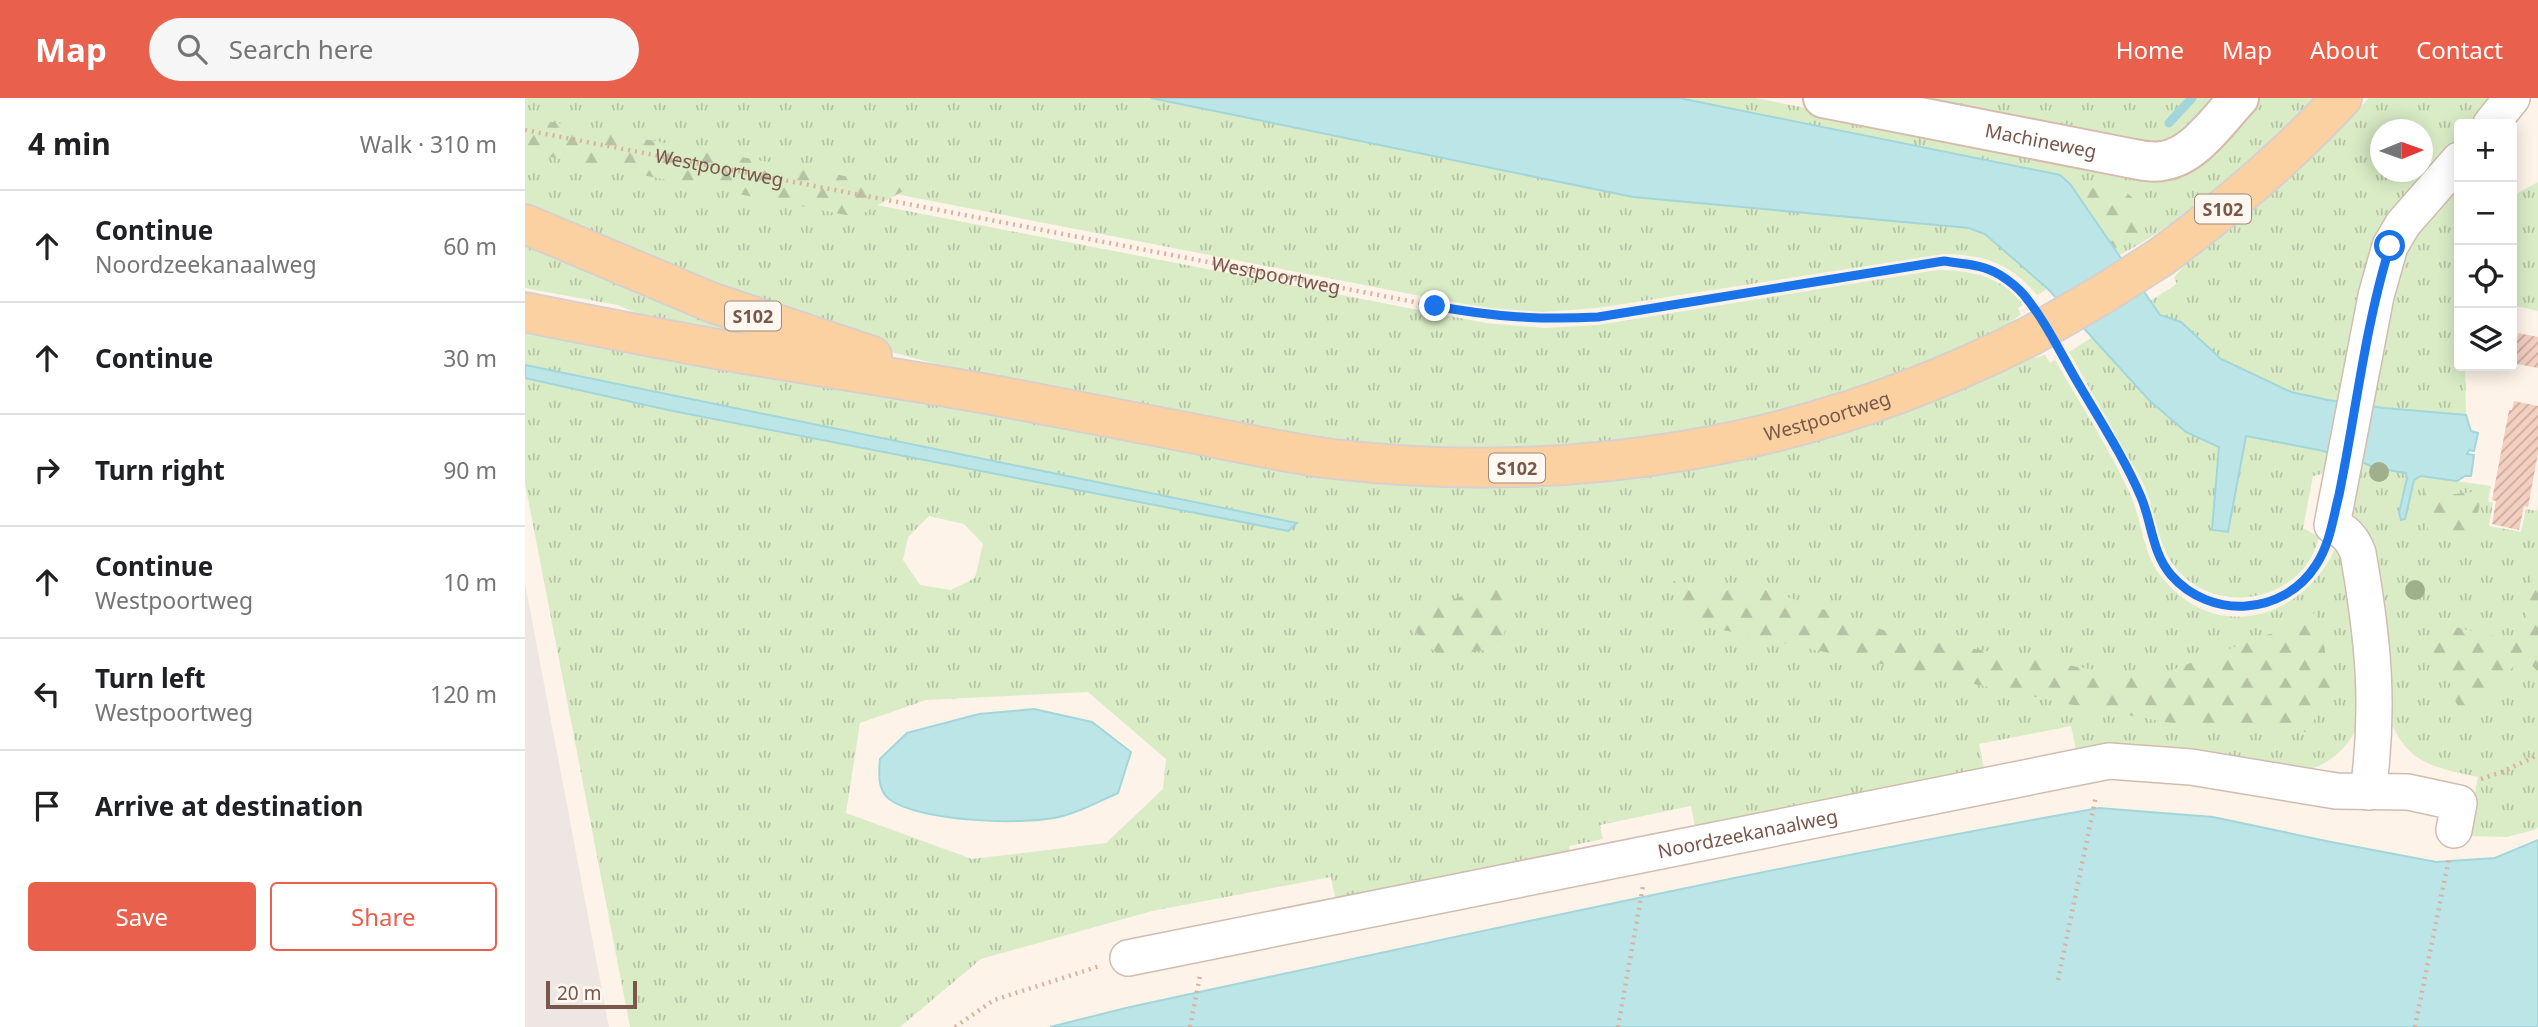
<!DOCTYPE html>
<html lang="en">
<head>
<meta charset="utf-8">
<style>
  :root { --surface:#fff; --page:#f6f6f6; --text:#202124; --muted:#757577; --line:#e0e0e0; --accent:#e9604c }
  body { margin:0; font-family:"Noto Sans",sans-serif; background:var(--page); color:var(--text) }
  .controls { position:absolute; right:21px; top:21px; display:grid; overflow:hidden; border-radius:7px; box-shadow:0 4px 18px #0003 }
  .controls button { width:63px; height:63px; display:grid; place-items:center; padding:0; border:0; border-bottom:2px solid var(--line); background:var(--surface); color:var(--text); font:35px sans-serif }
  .compass { position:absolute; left:1845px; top:21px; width:63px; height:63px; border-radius:50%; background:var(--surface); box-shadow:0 4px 18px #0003; rotate:89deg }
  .scale { position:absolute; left:21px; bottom:18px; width:91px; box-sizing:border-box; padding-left:7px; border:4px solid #79574b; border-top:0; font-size:19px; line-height:24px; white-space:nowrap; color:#79574b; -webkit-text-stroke:5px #fff8f0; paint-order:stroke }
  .stop { position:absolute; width:21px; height:21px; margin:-16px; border:5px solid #1a73e8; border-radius:50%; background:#fff }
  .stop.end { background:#1a73e8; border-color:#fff; box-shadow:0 2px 7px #0008 }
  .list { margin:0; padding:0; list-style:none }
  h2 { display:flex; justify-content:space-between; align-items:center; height:91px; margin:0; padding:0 28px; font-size:30px }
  h2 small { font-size:23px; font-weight:400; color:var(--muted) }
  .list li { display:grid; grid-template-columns:46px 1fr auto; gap:21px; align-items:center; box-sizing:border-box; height:112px; padding:0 28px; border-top:2px solid var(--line) }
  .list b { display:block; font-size:26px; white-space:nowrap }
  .list p { margin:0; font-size:23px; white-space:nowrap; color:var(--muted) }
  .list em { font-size:23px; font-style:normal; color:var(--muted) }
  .actions { display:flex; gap:14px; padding:21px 28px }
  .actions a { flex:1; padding:16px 0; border:2px solid var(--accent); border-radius:7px; text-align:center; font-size:24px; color:var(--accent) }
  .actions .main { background:var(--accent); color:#fff }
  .icon { flex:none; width:38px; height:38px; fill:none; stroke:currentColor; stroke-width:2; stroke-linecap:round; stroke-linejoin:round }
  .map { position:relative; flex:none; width:2013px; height:929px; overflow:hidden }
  header { display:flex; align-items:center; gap:42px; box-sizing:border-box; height:98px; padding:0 35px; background:var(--accent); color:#fff }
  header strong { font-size:33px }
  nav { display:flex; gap:38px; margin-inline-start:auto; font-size:24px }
  .search { width:490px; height:63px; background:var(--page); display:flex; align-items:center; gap:18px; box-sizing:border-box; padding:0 24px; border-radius:38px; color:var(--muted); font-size:26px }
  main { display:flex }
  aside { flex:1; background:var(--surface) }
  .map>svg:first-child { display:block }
</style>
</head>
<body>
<header>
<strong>Map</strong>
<div class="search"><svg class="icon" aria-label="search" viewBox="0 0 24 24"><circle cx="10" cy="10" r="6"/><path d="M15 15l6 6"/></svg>Search here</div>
<nav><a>Home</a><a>Map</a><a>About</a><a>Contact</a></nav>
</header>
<main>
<aside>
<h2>4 min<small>Walk · 310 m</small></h2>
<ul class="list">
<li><svg class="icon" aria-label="ahead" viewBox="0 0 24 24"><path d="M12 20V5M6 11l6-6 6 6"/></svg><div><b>Continue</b><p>Noordzeekanaalweg</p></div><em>60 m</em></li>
<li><svg class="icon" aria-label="ahead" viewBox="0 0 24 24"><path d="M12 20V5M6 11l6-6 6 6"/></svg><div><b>Continue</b></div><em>30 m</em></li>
<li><svg class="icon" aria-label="right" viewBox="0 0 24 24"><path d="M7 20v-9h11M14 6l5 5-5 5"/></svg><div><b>Turn right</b></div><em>90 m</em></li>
<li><svg class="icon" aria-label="ahead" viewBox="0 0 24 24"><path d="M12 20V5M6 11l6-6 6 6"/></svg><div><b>Continue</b><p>Westpoortweg</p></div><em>10 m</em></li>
<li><svg class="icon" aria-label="left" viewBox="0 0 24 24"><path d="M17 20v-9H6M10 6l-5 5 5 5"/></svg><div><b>Turn left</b><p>Westpoortweg</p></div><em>120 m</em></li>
<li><svg class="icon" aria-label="arrive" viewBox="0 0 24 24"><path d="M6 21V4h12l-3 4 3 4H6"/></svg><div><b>Arrive at destination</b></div></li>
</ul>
<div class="actions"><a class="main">Save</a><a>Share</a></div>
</aside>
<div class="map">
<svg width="2013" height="929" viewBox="0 0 2013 929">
  <defs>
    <pattern id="grass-tufts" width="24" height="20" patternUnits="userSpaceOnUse" patternTransform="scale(1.75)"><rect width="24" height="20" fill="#d9ecc6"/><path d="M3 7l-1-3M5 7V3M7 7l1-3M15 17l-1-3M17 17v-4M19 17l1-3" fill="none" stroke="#b5c2a3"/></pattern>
    <pattern id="forest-firs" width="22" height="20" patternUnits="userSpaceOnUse" patternTransform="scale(1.75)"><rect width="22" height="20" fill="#d9ecc6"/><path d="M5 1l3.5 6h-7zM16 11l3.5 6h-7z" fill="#b5c2a3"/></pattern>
    <pattern id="building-hatch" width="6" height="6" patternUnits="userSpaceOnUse" patternTransform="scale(1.75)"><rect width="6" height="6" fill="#f3cfc0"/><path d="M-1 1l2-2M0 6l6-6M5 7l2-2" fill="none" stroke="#caab9e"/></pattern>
  </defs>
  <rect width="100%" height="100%" fill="#fdf3e9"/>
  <path fill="#eee6e2" d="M0,485L84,929H0Z"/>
  <path fill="url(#grass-tufts)" fill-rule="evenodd" d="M0,0H1230L1617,75L1729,0H1792C1731,60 1669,117 1593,158L1588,152L1512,197C1485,165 1460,157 1419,156L1072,210L1018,214L964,210L911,201L0,24Z
    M1365,0H1696L1660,37L1637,49Z
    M1844,0H1969L1947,26H1934V41L1897,82L1806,374L1788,378L1778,430L1794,439C1779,504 1690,521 1649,468C1632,446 1630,409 1617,383L1544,254L1652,186L1649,180C1667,154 1698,137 1722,116C1764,80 1806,41 1844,0ZM1856,32H1898V74H1856Z
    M0,39L961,225L1019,230L1073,227L1412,172C1445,172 1477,178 1498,207L1493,210L1496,216L1481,228L1440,249L1352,285L1189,333L1034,353L833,348L447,276L345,248L0,118Z
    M1934,82V268H1940L1941,317L1844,308L1878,149Z
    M2013,84V213L1987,207V102L1991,96Z
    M0,139L299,261L124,220L92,207L0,190Z
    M0,220L785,374L1121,376L1218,360L1327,331L1379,314L1501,262L1520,257L1525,265L1530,262C1556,307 1585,351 1606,398C1617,424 1618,456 1636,478C1690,548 1780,521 1812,447L1817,449C1824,495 1833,541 1835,588C1835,596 1837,606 1836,614C1830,647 1805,668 1775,674L1552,657L1546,628L1454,646L1460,675L1172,738L1166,708L1075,727L1078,741L1044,748L1045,760L812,810L806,779L627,813L456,861L375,929H105L0,385V280L143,312L763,433L772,425L0,275ZM404,418L439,426L458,446L450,480L426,492L395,487L378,462L383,439ZM888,532L975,549L915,559ZM563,594L641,661L638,691L581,745L447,761L321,715L335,625L401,602Z
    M1833,362L1850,370L1881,375L1882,380L1874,415L1880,421L1889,382L1896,378L1966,388L1963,403L1968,405L1964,428L1996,434L2001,411L2012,413L2013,407V729L2009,732L1982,739L1942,738L1953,679C1913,670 1886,668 1867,627L1827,422L1823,413Z"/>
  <path fill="url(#forest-firs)" d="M0,19L384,90L331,119L0,54Z
    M1545,86C1560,88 1580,86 1594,91C1610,97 1630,121 1612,138C1607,143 1596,147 1589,151Z
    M1899,386L1922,397L1957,393L1947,449L1903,435Z
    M2013,468V574L1998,557L1941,625L1928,598L1918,557L1901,562L1906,524L1999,544L2002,495Z
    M1148,483L1242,492L1375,538L1622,581L1769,527L1791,514L1809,592L1781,634L1651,626L1538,605L1160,524Z
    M967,484L993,491L975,549L916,560L888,532L908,511Z"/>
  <path fill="#bce5e8" stroke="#a2d6da" stroke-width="2" d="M626,0H1154L1535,77L1545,86L1635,217L1656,224L1696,261L1766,294L1803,302L1859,310L1941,317L1946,333L1953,335L1949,353L1944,352L1942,356L1949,357L1946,378H1940L1932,383L1896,378L1889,382L1880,421L1876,422L1874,415L1882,380L1881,375L1850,370L1833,362L1794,352L1721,338L1703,434L1687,432L1694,349L1661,334L1625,303L1523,191L1460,136L1444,130L1108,99Z
    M0,267L772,425L763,433L143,312L0,280Z
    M509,611L567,624L606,654L593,695C575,703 557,713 538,718C502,728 394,724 364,701C352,691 354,675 355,661L382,635L454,616Z
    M1574,710L1688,719L1806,744L1911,764L1970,760L2013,742V929H525L601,910C925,840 1248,768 1574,710Z"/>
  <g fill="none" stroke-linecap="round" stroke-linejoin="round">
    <path stroke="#a2d6da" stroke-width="9" d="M1644,25L1667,0"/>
  </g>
  <path fill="url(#building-hatch)" d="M1993,235L2013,239V270L1987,265Z
    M1989,303L2013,308V355L2003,409L1999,408L1994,432L1967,426L1971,403L1967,402L1984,312H1987Z"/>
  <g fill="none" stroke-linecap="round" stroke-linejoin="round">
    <defs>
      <g id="street">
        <path d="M1966,26L1987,0"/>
        <path d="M1843,694C1855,607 1848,540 1833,455C1827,440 1821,434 1807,427L1851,198L1865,148L1878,126L1934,62"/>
        <path id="s2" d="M603,860L1584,663L1666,669L1811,693L1883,694L1934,705L1929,732"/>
      </g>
      <g id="secondary">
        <path id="s3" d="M1298,0L1604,60C1614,62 1626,65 1637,63C1669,59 1693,22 1714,0"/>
      </g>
      <g id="primary">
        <path d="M0,126L188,205L347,258"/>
        <path d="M1636,159C1701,111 1762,59 1817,0"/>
        <path id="s4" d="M0,214C58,226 117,237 175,248C274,266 374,280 473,298C539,311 605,323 671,336C717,345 762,355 808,361C1052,389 1288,349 1507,237"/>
      </g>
    </defs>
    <use href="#street" stroke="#d2bcb0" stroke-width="38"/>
    <use href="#secondary" stroke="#d6bbad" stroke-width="42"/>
    <use href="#primary" stroke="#d9d0cd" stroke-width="42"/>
    <g stroke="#d9b2a2" stroke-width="4.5" stroke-dasharray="2 5" stroke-linecap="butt">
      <path id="s1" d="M0,32L962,218L1018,222L1073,219L1419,163C1449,167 1484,172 1501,201"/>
      <path d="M1538,259L1609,385C1614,395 1619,404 1622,415C1626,432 1628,451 1637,466C1675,529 1763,520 1796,458"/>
      <path d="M1956,681L1977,674L2013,657"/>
      <path d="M1533,882L1571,698"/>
      <path d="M430,929L469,902L575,868"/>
      <path d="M665,929L675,878"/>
      <path d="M1093,929L1118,788"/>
      <path d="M1890,929L1924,760"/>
    </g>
    <use href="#street" stroke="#fff" stroke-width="35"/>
    <use href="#secondary" stroke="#fff" stroke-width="38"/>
    <use href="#primary" stroke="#fcd1a1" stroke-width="38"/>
    <defs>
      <path id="primary-bridge" d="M1507,237L1578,196L1636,159"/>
    </defs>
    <use href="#primary-bridge" stroke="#d9d0cd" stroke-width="42" stroke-linecap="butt"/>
    <use href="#primary-bridge" stroke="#fcd1a1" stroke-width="38"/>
  </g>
  <g fill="#a1b08c">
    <circle cx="1854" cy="374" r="10"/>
    <circle cx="1890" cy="492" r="10"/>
  </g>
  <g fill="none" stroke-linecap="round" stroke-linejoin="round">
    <path stroke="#1a73e8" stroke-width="9" d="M910,208C970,219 1013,222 1073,219L1419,163C1438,166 1458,166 1475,177C1483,182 1493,190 1499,197C1519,221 1534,252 1549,278C1572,318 1598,357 1616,399C1627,425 1627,455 1646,477C1685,522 1759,518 1791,467C1805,446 1808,420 1814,397C1831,314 1840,228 1865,148"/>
  </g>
  <g text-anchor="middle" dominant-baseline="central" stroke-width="6" stroke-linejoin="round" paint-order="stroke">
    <g fill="#fff8f0" stroke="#a1877c" stroke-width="2">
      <rect x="1670" y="96.5" width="56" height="29" rx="5"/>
      <rect x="200" y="203.5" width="56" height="29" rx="5"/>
      <rect x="964" y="355.5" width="56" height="29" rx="5"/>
    </g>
    <g font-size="18" font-weight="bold" fill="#79574b">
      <text x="1698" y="111">S102</text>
      <text x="228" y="218">S102</text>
      <text x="992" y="370">S102</text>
    </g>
    <g font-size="19" fill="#79574b" stroke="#fff8f0">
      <text stroke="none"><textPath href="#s3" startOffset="222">Machineweg</textPath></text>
      <text stroke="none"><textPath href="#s1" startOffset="198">Westpoortweg</textPath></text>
      <text stroke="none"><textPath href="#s1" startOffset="765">Westpoortweg</textPath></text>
      <text stroke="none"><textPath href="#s4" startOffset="1321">Westpoortweg</textPath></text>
      <text stroke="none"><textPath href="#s2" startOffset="632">Noordzeekanaalweg</textPath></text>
    </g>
  </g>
</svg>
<div class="controls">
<button>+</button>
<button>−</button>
<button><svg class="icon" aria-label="locate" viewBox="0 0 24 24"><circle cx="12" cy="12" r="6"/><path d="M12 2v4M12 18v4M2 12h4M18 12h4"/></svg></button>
<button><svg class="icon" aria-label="layers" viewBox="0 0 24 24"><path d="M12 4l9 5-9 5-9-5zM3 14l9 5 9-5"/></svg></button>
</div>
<svg class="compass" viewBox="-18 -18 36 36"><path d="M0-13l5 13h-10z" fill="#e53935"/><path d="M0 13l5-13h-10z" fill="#757577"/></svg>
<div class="scale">20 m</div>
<div class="stop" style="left:1865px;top:148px"></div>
<div class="stop end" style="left:910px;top:208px"></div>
</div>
</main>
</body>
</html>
